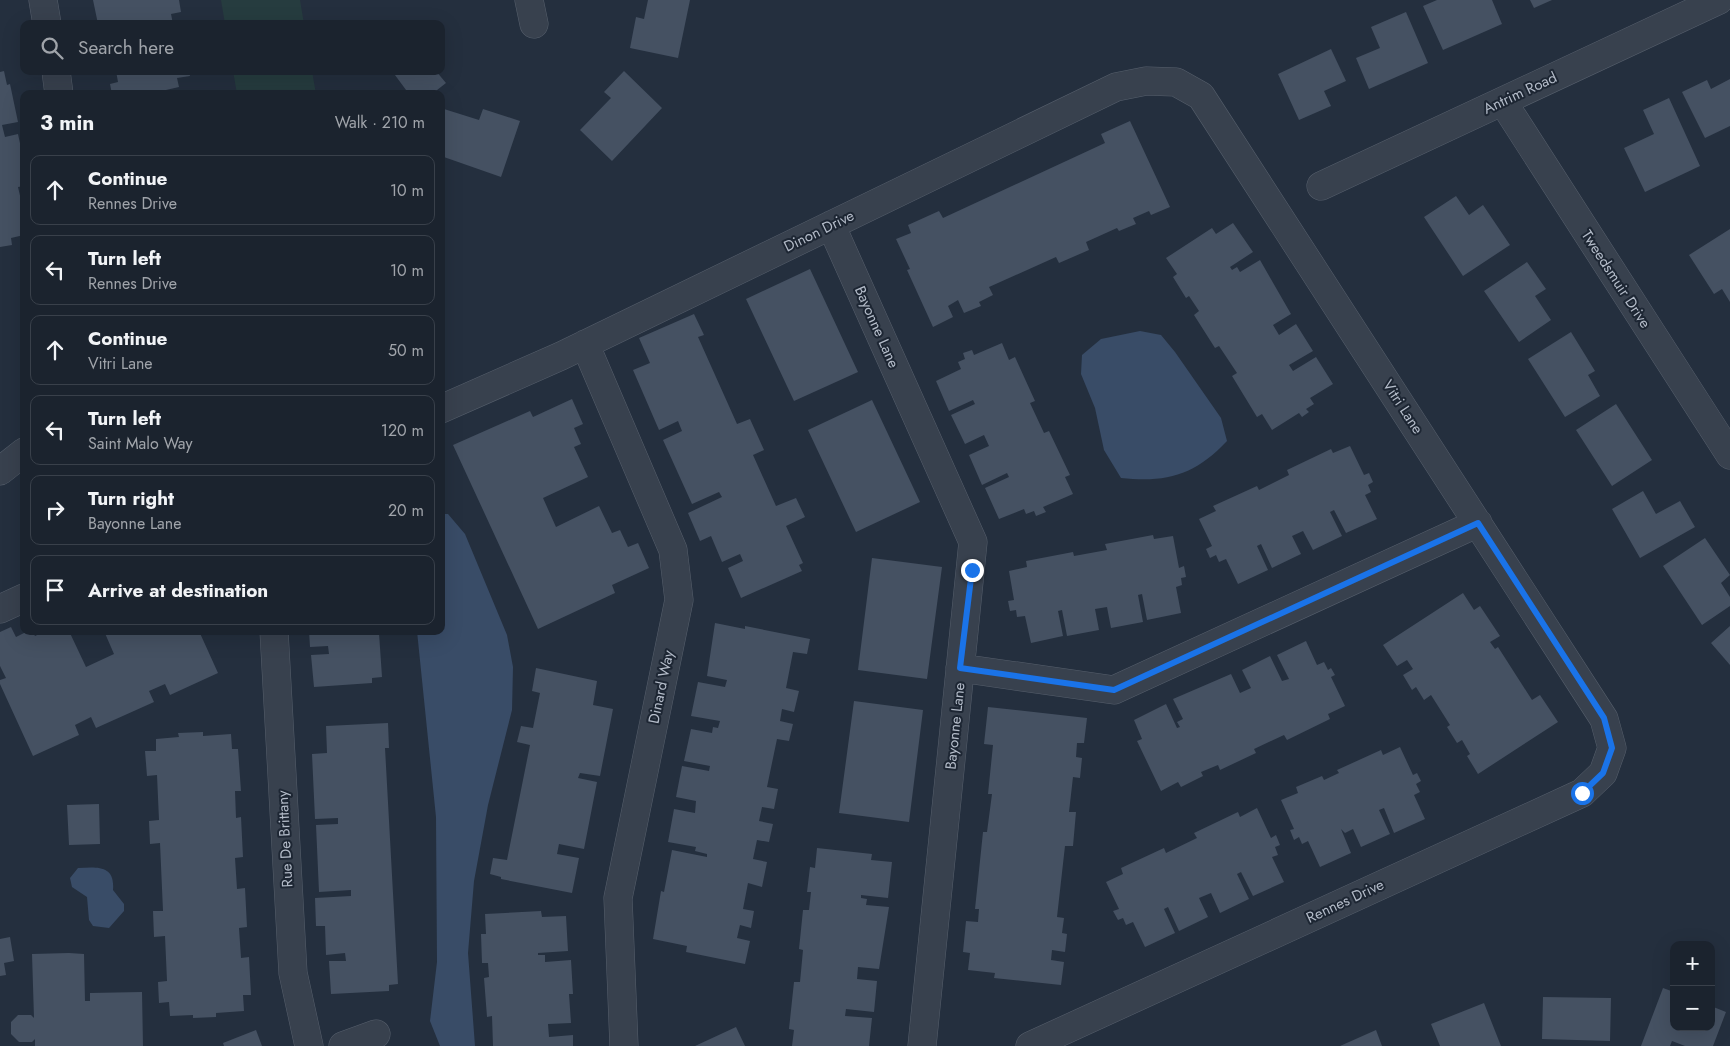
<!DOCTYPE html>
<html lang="en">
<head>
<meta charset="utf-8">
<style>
  :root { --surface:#1b232e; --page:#282f3a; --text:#f1f3f6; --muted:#a0a4aa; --line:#39404a }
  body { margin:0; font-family:Jost,sans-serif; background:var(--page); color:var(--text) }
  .controls { position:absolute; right:15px; bottom:15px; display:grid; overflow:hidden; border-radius:10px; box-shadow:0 5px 20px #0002 }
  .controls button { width:45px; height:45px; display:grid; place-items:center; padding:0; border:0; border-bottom:1px solid var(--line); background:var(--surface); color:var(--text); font:25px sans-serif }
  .stop { position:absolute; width:15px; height:15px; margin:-11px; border:4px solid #1a73e8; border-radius:50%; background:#fff }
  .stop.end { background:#1a73e8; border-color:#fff; box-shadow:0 1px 5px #0008 }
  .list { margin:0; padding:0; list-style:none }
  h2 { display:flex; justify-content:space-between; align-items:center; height:65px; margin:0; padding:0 20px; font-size:21px }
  h2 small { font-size:16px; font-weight:400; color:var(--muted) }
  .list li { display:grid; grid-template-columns:32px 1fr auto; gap:15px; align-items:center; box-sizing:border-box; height:70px; margin:0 10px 10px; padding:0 10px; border:1px solid var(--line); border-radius:10px }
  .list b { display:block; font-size:19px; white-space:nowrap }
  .list p { margin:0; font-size:16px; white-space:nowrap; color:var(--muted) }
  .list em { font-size:16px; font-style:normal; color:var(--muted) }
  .icon { flex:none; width:28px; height:28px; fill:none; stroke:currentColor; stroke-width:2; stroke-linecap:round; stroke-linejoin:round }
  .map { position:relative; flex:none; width:1730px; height:1046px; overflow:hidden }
  .search { position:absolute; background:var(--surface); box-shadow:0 5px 20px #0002; left:20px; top:20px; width:425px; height:55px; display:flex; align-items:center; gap:12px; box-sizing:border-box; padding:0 18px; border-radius:10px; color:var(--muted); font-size:19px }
  .panel { position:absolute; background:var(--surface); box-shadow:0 5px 20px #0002; left:20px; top:90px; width:425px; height:545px; border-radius:10px }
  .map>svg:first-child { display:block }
</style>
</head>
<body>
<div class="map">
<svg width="1730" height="1046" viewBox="0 0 1730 1046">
  <rect width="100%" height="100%" fill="#242f3e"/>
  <path fill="#263c3f" d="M221,0H300L304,24H225Z
    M233,71H312L316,94H237Z"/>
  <path fill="#394c67" d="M1140,331L1161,335L1175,352L1221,418L1227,441C1195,475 1167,483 1121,478L1104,450L1095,408L1081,374L1082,355L1101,339Z
    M441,514H448L465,534L507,635L513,667L512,710L488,805L474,881L468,953L475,1046H440L430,1021L437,962L436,817L417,631H441Z
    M78,868C98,867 115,865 113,890L124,904V911L109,928L93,926L89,920L87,897L72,887L70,878Z"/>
  <path fill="#455162" d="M93,0H179L181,12L171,14L173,24H98Z
    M648,0H690L678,58L630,48L636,17L644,19Z
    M1437,0H1492L1502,24L1443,50L1423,6Z
    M1530,0H1552L1534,8Z
    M1406,12L1428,63L1369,89L1356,58L1380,48L1371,27Z
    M1331,49L1346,81L1324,91L1331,106L1299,120L1278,74Z
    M4,71L7,85L10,84L18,122L2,125L5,137L18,134L21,148H24V186L18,187L24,213V235L11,238L12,245L0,247V72Z
    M116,71H189L190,76L177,78L179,87L166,90L167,94H143L142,91L112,94L110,84L118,82Z
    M392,71H436L446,83L432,94H409Z
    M624,71L662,108L612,161L580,130L611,98L604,92Z
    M1730,79V126L1705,138L1682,92L1707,80L1711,89Z
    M1669,98L1700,166L1645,192L1624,148L1654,134L1643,110Z
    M444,109L479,120L483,109L520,121L501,177L441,156V118Z
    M1130,121L1170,207L1151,215L1149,211L1133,218L1136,224L1119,231L1117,228L1086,242L1089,250L1059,263L1056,257L989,287L993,295L979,302L981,306L964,313L958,300L948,306L953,317L933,327L907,270L910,269L896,239L911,233L908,225L939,211L943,218L1105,143L1101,134Z
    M1456,196L1469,215L1483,205L1510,245L1463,276L1424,217Z
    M1233,223L1253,252L1230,267L1232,270L1237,267L1240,272L1260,260L1291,314L1273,325L1279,335L1296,324L1313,351L1289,365L1293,371L1316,357L1333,384L1310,398L1314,404L1306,409L1309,412L1302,417L1299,413L1272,430L1262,414L1257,417L1232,376L1237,373L1219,346L1215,348L1194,315L1199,311L1189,296L1186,298L1173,277L1177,274L1166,258L1212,228L1216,234Z
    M1730,229V302L1722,289L1714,294L1689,255Z
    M1527,262L1546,289L1535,296L1551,320L1519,342L1484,291Z
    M810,269L858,372L794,401L746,299Z
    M694,314L704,335L698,337L737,424L750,419L764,450L753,455L776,506L796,498L805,517L786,526L803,563L799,565L802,571L741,598L728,568L743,561L740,554L722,562L711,536L700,541L688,513L722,497L719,492L692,504L663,440L682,431L678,421L659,430L633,370L650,363L639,338Z
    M1571,332L1595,371L1588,375L1600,396L1565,417L1528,359Z
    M1002,343L1009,360L1015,357L1035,401L1030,403L1044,433L1049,431L1070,475L1065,477L1073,494L1043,507L1046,512L1036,516L1034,511L1026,514L1024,509L999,519L985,488L1009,477L1007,473L982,485L969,455L989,446L984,435L965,444L951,415L975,404L973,400L949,411L936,381L961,369L958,362L965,359L963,353L972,350L974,355Z
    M572,399L583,424L574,428L581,444L574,447L588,477L543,498L556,527L599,506L612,533L620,530L628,547L638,543L649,568L612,585L615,593L538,629L453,445L530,411L533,417Z
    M872,400L920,502L856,532L808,430Z
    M1616,404L1652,460L1612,486L1576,430Z
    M1350,446L1364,475L1369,473L1373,482L1368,485L1371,492L1365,495L1377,519L1346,533L1334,510L1330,512L1342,536L1313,550L1303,531L1292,536L1301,554L1272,568L1261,544L1257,546L1268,570L1238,584L1226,559L1219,562L1216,555L1210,558L1206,549L1212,546L1199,519L1216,511L1213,506L1257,486L1259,490L1289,475L1287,470L1331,449L1333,453Z
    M1643,491L1656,514L1680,501L1695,527L1640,558L1612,509Z
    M1153,535L1154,539L1173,536L1179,568L1184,566L1186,577L1181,578L1182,585L1176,587L1181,613L1147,620L1142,594L1138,595L1143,622L1111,628L1107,607L1095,609L1099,630L1067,636L1062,610L1058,611L1063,636L1031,643L1025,616L1017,617L1016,610L1010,611L1008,601L1014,600L1009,571L1027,567L1026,561L1073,552L1074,556L1107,550L1105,544Z
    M1705,538L1730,575L1721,583L1730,597V606L1702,625L1663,566Z
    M872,558L942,567L927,679L858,670Z
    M1463,593L1474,610L1480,606L1500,636L1490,642L1495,649L1498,647L1532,700L1540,695L1558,722L1478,774L1467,756L1470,754L1462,740L1457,743L1447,727L1450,725L1431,695L1424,700L1416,687L1412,690L1403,675L1413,669L1407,660L1397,666L1383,645Z
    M715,623L745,629V626L810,639L807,654L793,652L786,688L799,691L794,712L782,709L780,721L793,724L789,741L777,739L767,787L778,789L774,809L762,807L759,821L773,824L769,842L757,840L753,859L767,862L762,887L748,883L743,909L754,911L751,928L740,925L737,938L750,941L745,964L686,952L687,946L653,939L661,891L664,892L672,850L707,857V854L695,851L696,847L668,842L674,809L695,813L696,801L676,797L682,766L709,771L710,766L684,761L691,729L712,733L713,727L718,728L720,721L691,716L698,682L725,687L727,680L707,676Z
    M1730,626V665L1711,643Z
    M11,627L16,637L28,631H32L35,636L46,631H69L86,667L114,654L104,631H199L218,673L170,695L165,684L149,691L154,702L96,728L91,717L75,725L79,735L33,756L0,684V680L6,678L0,666V632Z
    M309,631H389L379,633L382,677L372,678V683L314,687L311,655L329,654L328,646L310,647Z
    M1306,641L1317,665L1324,662L1328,670L1331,668L1335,675L1331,677L1345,706L1328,714L1330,719L1287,740L1284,735L1254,749L1256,753L1220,770L1218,765L1201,772L1203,776L1181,787L1178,782L1161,791L1137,741L1142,739L1134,720L1166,704L1177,728L1180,727L1177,722L1183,719L1173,699L1231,674L1240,693L1251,688L1242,670L1270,656L1282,681L1289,679L1277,655Z
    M536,668L597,681L593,705L613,709L600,776L580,773L578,778L597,782L584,849L559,844L557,854L579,858L572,893L501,879V877L490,874L493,858L507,860L530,745L517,742L521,726L533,728L540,693L532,691Z
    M854,701L923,710L909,822L839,813Z
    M988,707L1087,718L1084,743H1077L1076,757L1082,758L1080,778L1073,777L1069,812H1076L1073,846H1065L1057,917L1064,918L1062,933L1067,934L1065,952L1052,950L1051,960L1064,962L1061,985L994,978L995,973L968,970L970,953L963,952L966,921L978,922L979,909H975L983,832H987L992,794H988L993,745L984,744Z
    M388,723L389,748H385L398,984L389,985V991L331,994L329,961H346L345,953L326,955L325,926H316L315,898L351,896V890L319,892L316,825L338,824V818L315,819L312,754L327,753L326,726Z
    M203,732V736L231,734L232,749H238L241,791H235L236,818L241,817L243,857L235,858L237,889L245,888L247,927L239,928L241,958L249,957L251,995H243L244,1011L216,1013V1017L193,1018V1015L170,1016L169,1002L159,1003L158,982L167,981L165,936L154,937L153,911H163L160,843L150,844L149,821L159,820L157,775L147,776L145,751H156V739L179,737L178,733Z
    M1400,747L1413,775L1417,773L1421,781L1416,784L1420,792L1414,795L1425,819L1394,833L1384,808L1379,810L1390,834L1361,847L1353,829L1345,833L1341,829L1351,853L1320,867L1308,841L1302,844L1299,837L1294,840L1290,830L1294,829L1281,800L1298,793L1296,787L1322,776L1324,780L1339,773L1337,770L1381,750L1383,755Z
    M99,804L100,844L69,845L67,805Z
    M1257,808L1271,838L1276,835L1280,845L1275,847L1278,855L1272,857L1284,882L1253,896L1241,872L1237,874L1249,899L1220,913L1211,893L1199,898L1208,917L1179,931L1168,907L1164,909L1175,933L1145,947L1133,922L1126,925L1123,918L1118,920L1113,911L1119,909L1106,882L1123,874L1121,868L1164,848L1166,853L1197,838L1194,833L1238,812L1240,817Z
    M817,848L872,854L871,860L892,862L888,898L861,895V898L867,899L866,905L889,907L879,969L858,967L857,979L877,981L874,1012L846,1009L845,1016L872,1018L869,1046H792L794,1030L789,1029L794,982H800L803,950L799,949L803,910H809L811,892H807L810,867L815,868Z
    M541,911L542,917L566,916L568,951L538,953V955H545V962L571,960L573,994H569L571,1023L548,1024L549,1037L573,1035V1046H493L492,1016L487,1017L484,978L489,977L488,963H482L481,934H486L485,914Z
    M10,937L14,961L4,963L6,975L0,976V939Z
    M69,953L84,954L85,1001H90V993L142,992L143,1046H35V1039L32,1042H19L11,1034V1022L18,1015H31L34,1018L32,954Z
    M1663,988L1674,992V1027H1711V1006L1726,1012L1713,1046H1685L1672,1041L1670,1046H1641Z
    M1543,997L1611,998L1610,1041L1542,1039Z
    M1484,1003L1501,1046H1440L1431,1024Z
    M736,1027L745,1046H695Z
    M256,1030L262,1046H224L223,1043Z
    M1376,1030L1382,1046H1340Z"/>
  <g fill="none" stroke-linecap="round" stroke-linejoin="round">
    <defs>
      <path id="street" d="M43,0L47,24
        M529,0L534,24
        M56,71L59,94
        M1503,102L1730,455
        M1321,186L1719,0
        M831,225L973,542L922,1046
        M585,344L673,550L679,600L618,898L624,1046
        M441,409L561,356L1116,87L1146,81L1176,82L1201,96L1604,719L1612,748L1603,773L1582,793L1030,1046
        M0,471L24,452
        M0,609L24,598
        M274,631L293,973L309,1046
        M960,668L1114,690L1478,523
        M343,1046L376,1034"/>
    </defs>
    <use href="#street" stroke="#565f6c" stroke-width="29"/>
    <use href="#street" stroke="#38414e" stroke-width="28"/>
  </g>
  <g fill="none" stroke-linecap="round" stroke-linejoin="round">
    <path stroke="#1a73e8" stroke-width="6" d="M972,570L960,668L1114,690L1478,523L1604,718L1612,748L1603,773L1582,793"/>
  </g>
  <g text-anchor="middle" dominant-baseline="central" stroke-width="4" stroke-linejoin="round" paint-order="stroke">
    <g font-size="15" fill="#b4bcc9" stroke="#1d2633">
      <text transform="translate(1520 93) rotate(-25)">Antrim Road</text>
      <text transform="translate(819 231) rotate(-26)">Dinon Drive</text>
      <text transform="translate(1616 279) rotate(57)">Tweedsmuir Drive</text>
      <text transform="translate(877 327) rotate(66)">Bayonne Lane</text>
      <text transform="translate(1403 407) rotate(57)">Vitri Lane</text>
      <text transform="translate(661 687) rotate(-78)">Dinard Way</text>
      <text transform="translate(955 726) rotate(-84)">Bayonne Lane</text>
      <text transform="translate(285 839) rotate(-93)">Rue De Brittany</text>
      <text transform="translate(1345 901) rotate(-25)">Rennes Drive</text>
    </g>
  </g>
</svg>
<div class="controls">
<button>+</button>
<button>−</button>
</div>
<div class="stop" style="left:1582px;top:793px"></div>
<div class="stop end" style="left:972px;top:570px"></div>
<div class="search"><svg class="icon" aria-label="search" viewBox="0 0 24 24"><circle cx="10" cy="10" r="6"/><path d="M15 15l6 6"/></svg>Search here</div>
<section class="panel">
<h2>3 min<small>Walk · 210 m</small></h2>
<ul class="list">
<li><svg class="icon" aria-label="ahead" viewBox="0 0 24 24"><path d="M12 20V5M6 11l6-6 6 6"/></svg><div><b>Continue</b><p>Rennes Drive</p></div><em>10 m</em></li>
<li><svg class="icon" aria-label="left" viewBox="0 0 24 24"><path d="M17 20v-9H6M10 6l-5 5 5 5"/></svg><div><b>Turn left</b><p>Rennes Drive</p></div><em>10 m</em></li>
<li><svg class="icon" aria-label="ahead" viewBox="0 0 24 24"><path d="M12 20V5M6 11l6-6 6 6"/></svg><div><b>Continue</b><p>Vitri Lane</p></div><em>50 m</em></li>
<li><svg class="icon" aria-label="left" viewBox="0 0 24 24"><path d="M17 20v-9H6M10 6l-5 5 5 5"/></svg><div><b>Turn left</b><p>Saint Malo Way</p></div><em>120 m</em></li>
<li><svg class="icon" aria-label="right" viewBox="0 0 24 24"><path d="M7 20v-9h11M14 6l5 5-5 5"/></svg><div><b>Turn right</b><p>Bayonne Lane</p></div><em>20 m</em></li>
<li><svg class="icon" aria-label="arrive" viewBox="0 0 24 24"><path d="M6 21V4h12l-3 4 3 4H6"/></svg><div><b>Arrive at destination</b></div></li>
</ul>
</section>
</div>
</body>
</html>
